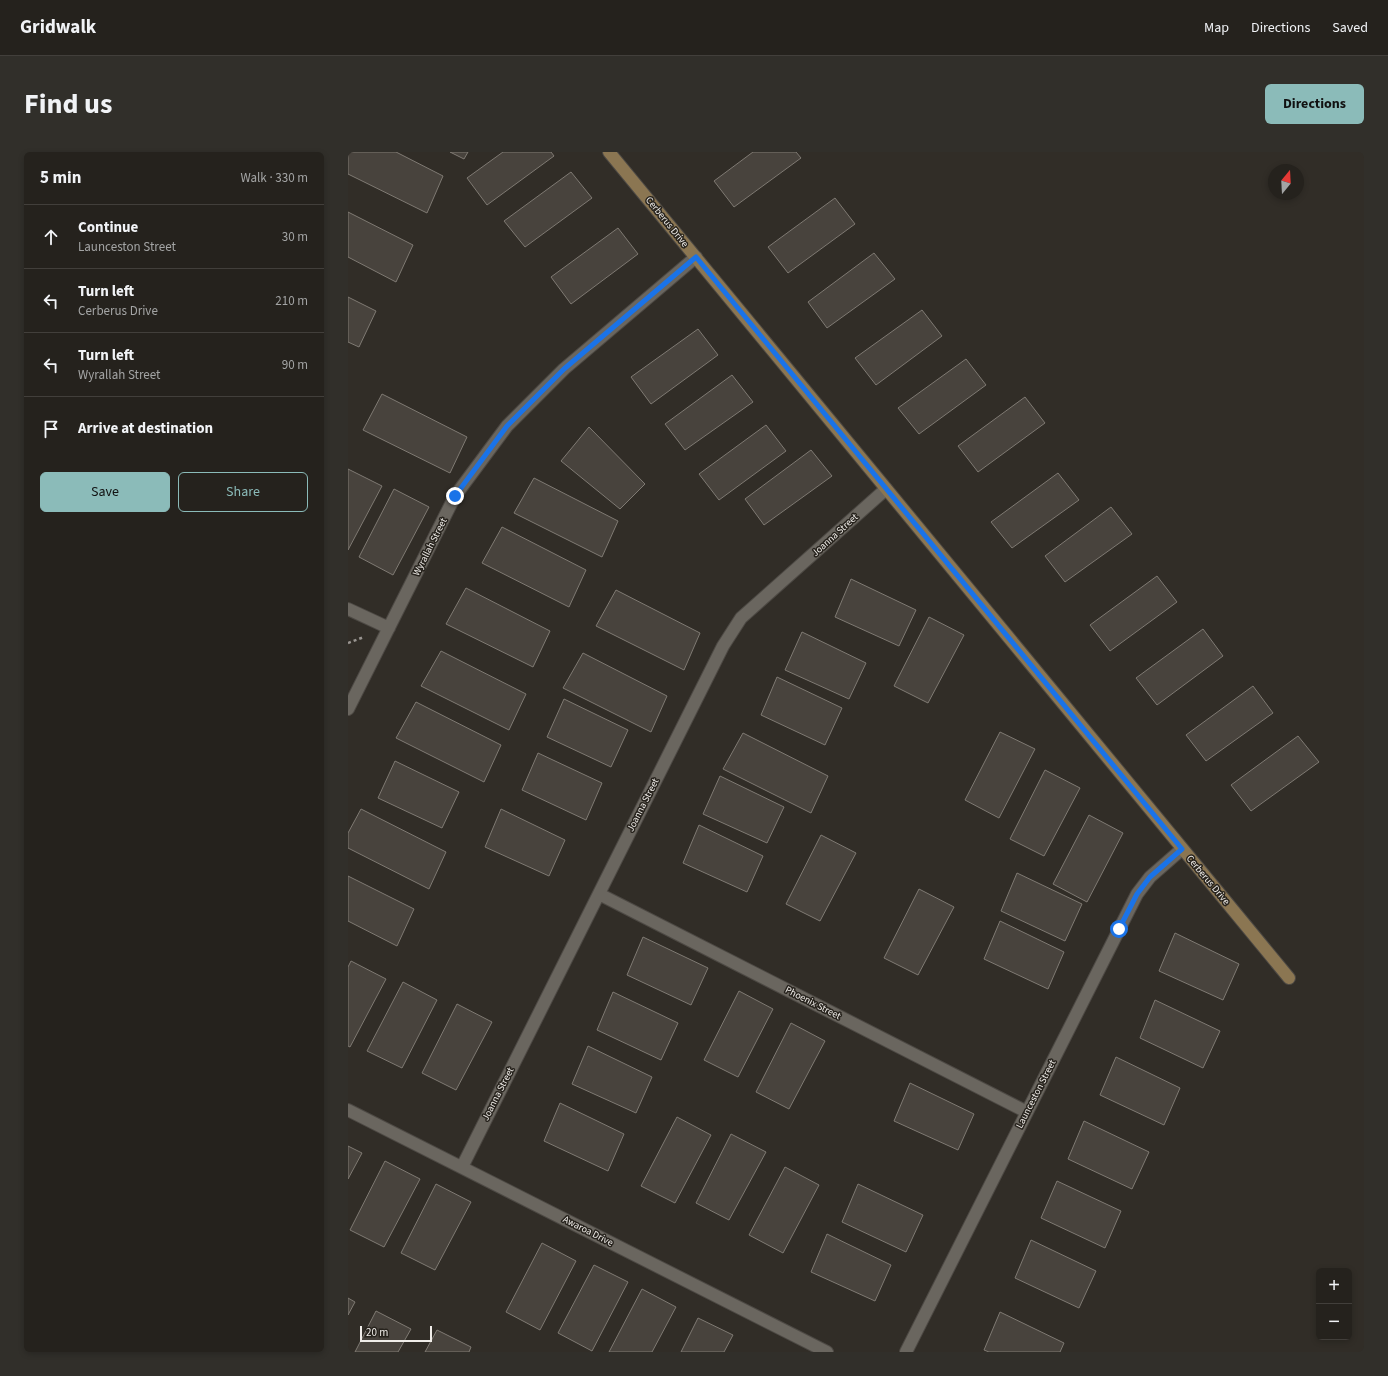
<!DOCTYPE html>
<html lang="en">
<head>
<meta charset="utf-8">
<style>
  :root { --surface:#25221d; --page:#312f2a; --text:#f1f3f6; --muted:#a3a4a4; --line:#423f3b; --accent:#8bbbb9 }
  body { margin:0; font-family:"Source Sans 3",sans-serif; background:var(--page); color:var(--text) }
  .controls { position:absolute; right:12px; bottom:12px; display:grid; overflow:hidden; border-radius:6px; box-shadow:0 2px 6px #0003 }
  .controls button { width:36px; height:36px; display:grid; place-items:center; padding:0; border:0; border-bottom:1px solid var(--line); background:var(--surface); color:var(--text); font:20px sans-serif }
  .compass { position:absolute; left:920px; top:12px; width:36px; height:36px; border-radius:50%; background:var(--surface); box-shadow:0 2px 6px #0003; rotate:18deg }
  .scale { position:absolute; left:12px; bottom:10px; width:72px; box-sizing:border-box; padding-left:4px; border:2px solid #f0ede9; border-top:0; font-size:11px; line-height:14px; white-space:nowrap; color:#f0ede9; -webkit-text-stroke:3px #27231d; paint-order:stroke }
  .stop { position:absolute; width:12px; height:12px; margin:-9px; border:3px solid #1a73e8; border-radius:50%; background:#fff }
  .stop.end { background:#1a73e8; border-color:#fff; box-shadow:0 1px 4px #0008 }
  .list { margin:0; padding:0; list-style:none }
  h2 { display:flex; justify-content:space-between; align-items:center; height:52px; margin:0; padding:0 16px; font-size:17px }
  h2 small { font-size:13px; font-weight:400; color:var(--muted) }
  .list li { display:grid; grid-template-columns:26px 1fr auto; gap:12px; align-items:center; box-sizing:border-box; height:64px; padding:0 16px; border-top:1px solid var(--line) }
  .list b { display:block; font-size:15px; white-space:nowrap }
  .list p { margin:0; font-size:13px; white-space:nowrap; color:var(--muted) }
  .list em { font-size:13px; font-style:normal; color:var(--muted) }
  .actions { display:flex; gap:8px; padding:12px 16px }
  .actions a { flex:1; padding:9px 0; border:1px solid var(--accent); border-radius:6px; text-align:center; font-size:14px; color:var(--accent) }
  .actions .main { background:var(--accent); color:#111 }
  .icon { flex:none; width:22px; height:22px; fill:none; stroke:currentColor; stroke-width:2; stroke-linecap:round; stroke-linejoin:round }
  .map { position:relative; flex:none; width:1016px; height:1200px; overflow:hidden; border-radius:6px }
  header { display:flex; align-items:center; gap:24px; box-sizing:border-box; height:56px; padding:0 20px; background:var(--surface); border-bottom:1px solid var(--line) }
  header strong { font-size:19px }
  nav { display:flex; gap:22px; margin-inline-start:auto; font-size:14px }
  .intro { display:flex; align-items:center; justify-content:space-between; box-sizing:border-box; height:96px; padding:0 24px }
  h1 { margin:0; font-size:28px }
  .button { padding:10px 18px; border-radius:6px; background:var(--accent); color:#111; font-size:14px; font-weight:700 }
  main { display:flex; gap:24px; padding:0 24px }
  aside { flex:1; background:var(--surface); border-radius:6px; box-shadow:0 2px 6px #0003 }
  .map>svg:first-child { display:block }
</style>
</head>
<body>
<header>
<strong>Gridwalk</strong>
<nav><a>Map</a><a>Directions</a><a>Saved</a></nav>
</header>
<div class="intro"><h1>Find us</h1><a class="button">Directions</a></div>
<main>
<aside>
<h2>5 min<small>Walk · 330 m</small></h2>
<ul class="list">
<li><svg class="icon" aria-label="ahead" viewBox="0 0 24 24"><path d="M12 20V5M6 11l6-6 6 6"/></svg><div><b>Continue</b><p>Launceston Street</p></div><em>30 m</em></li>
<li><svg class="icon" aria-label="left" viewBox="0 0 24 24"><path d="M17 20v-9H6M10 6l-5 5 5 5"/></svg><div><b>Turn left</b><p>Cerberus Drive</p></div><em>210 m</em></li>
<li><svg class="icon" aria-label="left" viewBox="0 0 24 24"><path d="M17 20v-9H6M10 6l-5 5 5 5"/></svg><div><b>Turn left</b><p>Wyrallah Street</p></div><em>90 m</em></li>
<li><svg class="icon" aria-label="arrive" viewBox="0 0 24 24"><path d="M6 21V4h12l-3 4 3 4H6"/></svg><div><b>Arrive at destination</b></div></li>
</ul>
<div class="actions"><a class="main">Save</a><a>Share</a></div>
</aside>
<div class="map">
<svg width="1016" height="1200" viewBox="0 0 1016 1200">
  <rect width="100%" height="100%" fill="#312d27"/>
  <path fill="#48433d" stroke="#7f7a73" d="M0,0H48L95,24L79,61L0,22Z
    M102,0H120L116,7Z
    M155,0H203L206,4L139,53L119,26Z
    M405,0H448L453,6L386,55L366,29Z
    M223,20L244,46L177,95L156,69Z
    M487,46L507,72L440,121L420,95Z
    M0,60L65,93L48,130L0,105Z
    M270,76L290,102L223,152L203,125Z
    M526,101L547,127L479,176L460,150Z
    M0,145L28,159L11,195L0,190Z
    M574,158L594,184L528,233L507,206Z
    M350,177L370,203L303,252L283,225Z
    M618,207L638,233L571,282L550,256Z
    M384,223L405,250L337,298L317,272Z
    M34,242L119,285L102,321L15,278Z
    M677,245L697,271L630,320L610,294Z
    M418,273L438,299L371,348L351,322Z
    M241,275L297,332L272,357L213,309Z
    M463,298L484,324L416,373L397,347Z
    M0,317L34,334L0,398Z
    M710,321L731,348L664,396L643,370Z
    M186,326L270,369L254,405L166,361Z
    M46,337L81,355L45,423L11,405Z
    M763,355L784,382L717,430L697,404Z
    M154,375L238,418L221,455L134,411Z
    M809,424L829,450L762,499L742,473Z
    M503,427L568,458L551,494L487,465Z
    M118,436L202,479L185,515L98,472Z
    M268,438L352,481L336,518L248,474Z
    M581,465L616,483L580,551L546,534Z
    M855,477L875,504L809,553L788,526Z
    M454,480L518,511L501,547L437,518Z
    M93,499L178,542L161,578L73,534Z
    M235,501L319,544L303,580L215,536Z
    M429,525L494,556L477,593L413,563Z
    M905,534L925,561L858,609L838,583Z
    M216,547L280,578L263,615L199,585Z
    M68,550L153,593L136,630L48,586Z
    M652,580L687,597L651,666L617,648Z
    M395,581L480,624L463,661L375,617Z
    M950,584L971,610L903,659L883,633Z
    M190,601L254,631L238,668L174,638Z
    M47,609L111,640L94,676L30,646Z
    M697,618L732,636L696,704L662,687Z
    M372,624L436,655L419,691L355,662Z
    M13,657L98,700L81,737L0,696V681Z
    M153,657L217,688L201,724L137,695Z
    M741,663L775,681L739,750L705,732Z
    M351,673L415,704L399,740L335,711Z
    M473,683L508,701L472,769L438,752Z
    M669,721L734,752L717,789L653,759Z
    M0,724L66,757L49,794L0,769Z
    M571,737L606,755L570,823L536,806Z
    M652,769L716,800L700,837L636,807Z
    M827,781L891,812L875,848L811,819Z
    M295,785L360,816L343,853L279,823Z
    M3,809L38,827L2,895L0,894V815Z
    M55,830L89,848L54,916L19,899Z
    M391,839L425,857L390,925L356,908Z
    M265,840L330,871L313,908L249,878Z
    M807,848L872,879L855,916L792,886Z
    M109,852L144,870L108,938L74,921Z
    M443,871L477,889L441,957L408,940Z
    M240,894L304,925L288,961L224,932Z
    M768,905L832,936L816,973L752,943Z
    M562,931L626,962L610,998L546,969Z
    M212,951L276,982L260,1019L196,989Z
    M329,965L363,983L327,1051L293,1034Z
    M736,969L801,1000L784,1037L720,1007Z
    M383,982L418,1000L381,1068L348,1051Z
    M0,994L14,1001L0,1027Z
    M37,1009L72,1027L36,1095L2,1078Z
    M437,1015L471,1033L435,1101L401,1083Z
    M709,1029L773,1059L757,1096L693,1066Z
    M88,1032L123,1050L87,1118L53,1101Z
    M510,1032L575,1063L558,1100L494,1070Z
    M479,1082L543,1113L527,1149L463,1120Z
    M683,1088L748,1119L731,1156L667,1126Z
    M194,1091L228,1109L192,1178L158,1160Z
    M246,1113L280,1130L244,1199L210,1181Z
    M294,1137L328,1155L304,1200H261Z
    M0,1146L7,1150L0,1163Z
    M28,1159L63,1177L50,1200H7Z
    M652,1160L716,1191L712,1200H641L636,1198Z
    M350,1166L385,1183L376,1200H333Z
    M89,1178L123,1195L121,1200H77Z"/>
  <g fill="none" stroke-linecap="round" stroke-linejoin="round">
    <defs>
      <path id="street" d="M0,457L41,476
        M0,557L107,344L159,274L216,217L348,105
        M251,742L679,960
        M0,958L479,1200
        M114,1015L375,494L393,466L538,337
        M558,1200L789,742L802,725L834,697"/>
      <path id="secondary" d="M261,0L941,826"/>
    </defs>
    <use href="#street" stroke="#4d4944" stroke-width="14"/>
    <use href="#secondary" stroke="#4d4944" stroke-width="14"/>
    <path stroke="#999591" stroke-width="2.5" stroke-dasharray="3 3" stroke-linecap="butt" d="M0,491L16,485"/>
    <use href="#street" stroke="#6a665f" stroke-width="12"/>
    <use href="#secondary" stroke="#8b7652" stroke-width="12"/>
  </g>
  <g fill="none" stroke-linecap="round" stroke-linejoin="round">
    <path stroke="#1a73e8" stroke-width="5" d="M107,344L159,274L216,217L348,105L834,697L802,725L789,742L771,777"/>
  </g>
  <g text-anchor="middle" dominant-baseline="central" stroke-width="3" stroke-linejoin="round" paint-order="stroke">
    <g font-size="10" fill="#f0ede9" stroke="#27231d">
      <text transform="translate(319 70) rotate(51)">Cerberus Drive</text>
      <text transform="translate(487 383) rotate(-42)">Joanna Street</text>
      <text transform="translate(82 395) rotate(-63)">Wyrallah Street</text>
      <text transform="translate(295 653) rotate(-63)">Joanna Street</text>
      <text transform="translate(860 728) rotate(50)">Cerberus Drive</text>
      <text transform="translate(465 851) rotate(27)">Phoenix Street</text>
      <text transform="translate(150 942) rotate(-63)">Joanna Street</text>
      <text transform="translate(688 942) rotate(-63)">Launceston Street</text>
      <text transform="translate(240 1079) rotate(27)">Awaroa Drive</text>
    </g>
  </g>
</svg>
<div class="controls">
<button>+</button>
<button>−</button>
</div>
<svg class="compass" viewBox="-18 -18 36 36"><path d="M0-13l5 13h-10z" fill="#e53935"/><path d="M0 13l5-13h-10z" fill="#a3a4a4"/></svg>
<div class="scale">20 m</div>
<div class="stop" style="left:771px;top:777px"></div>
<div class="stop end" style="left:107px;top:344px"></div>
</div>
</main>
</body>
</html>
